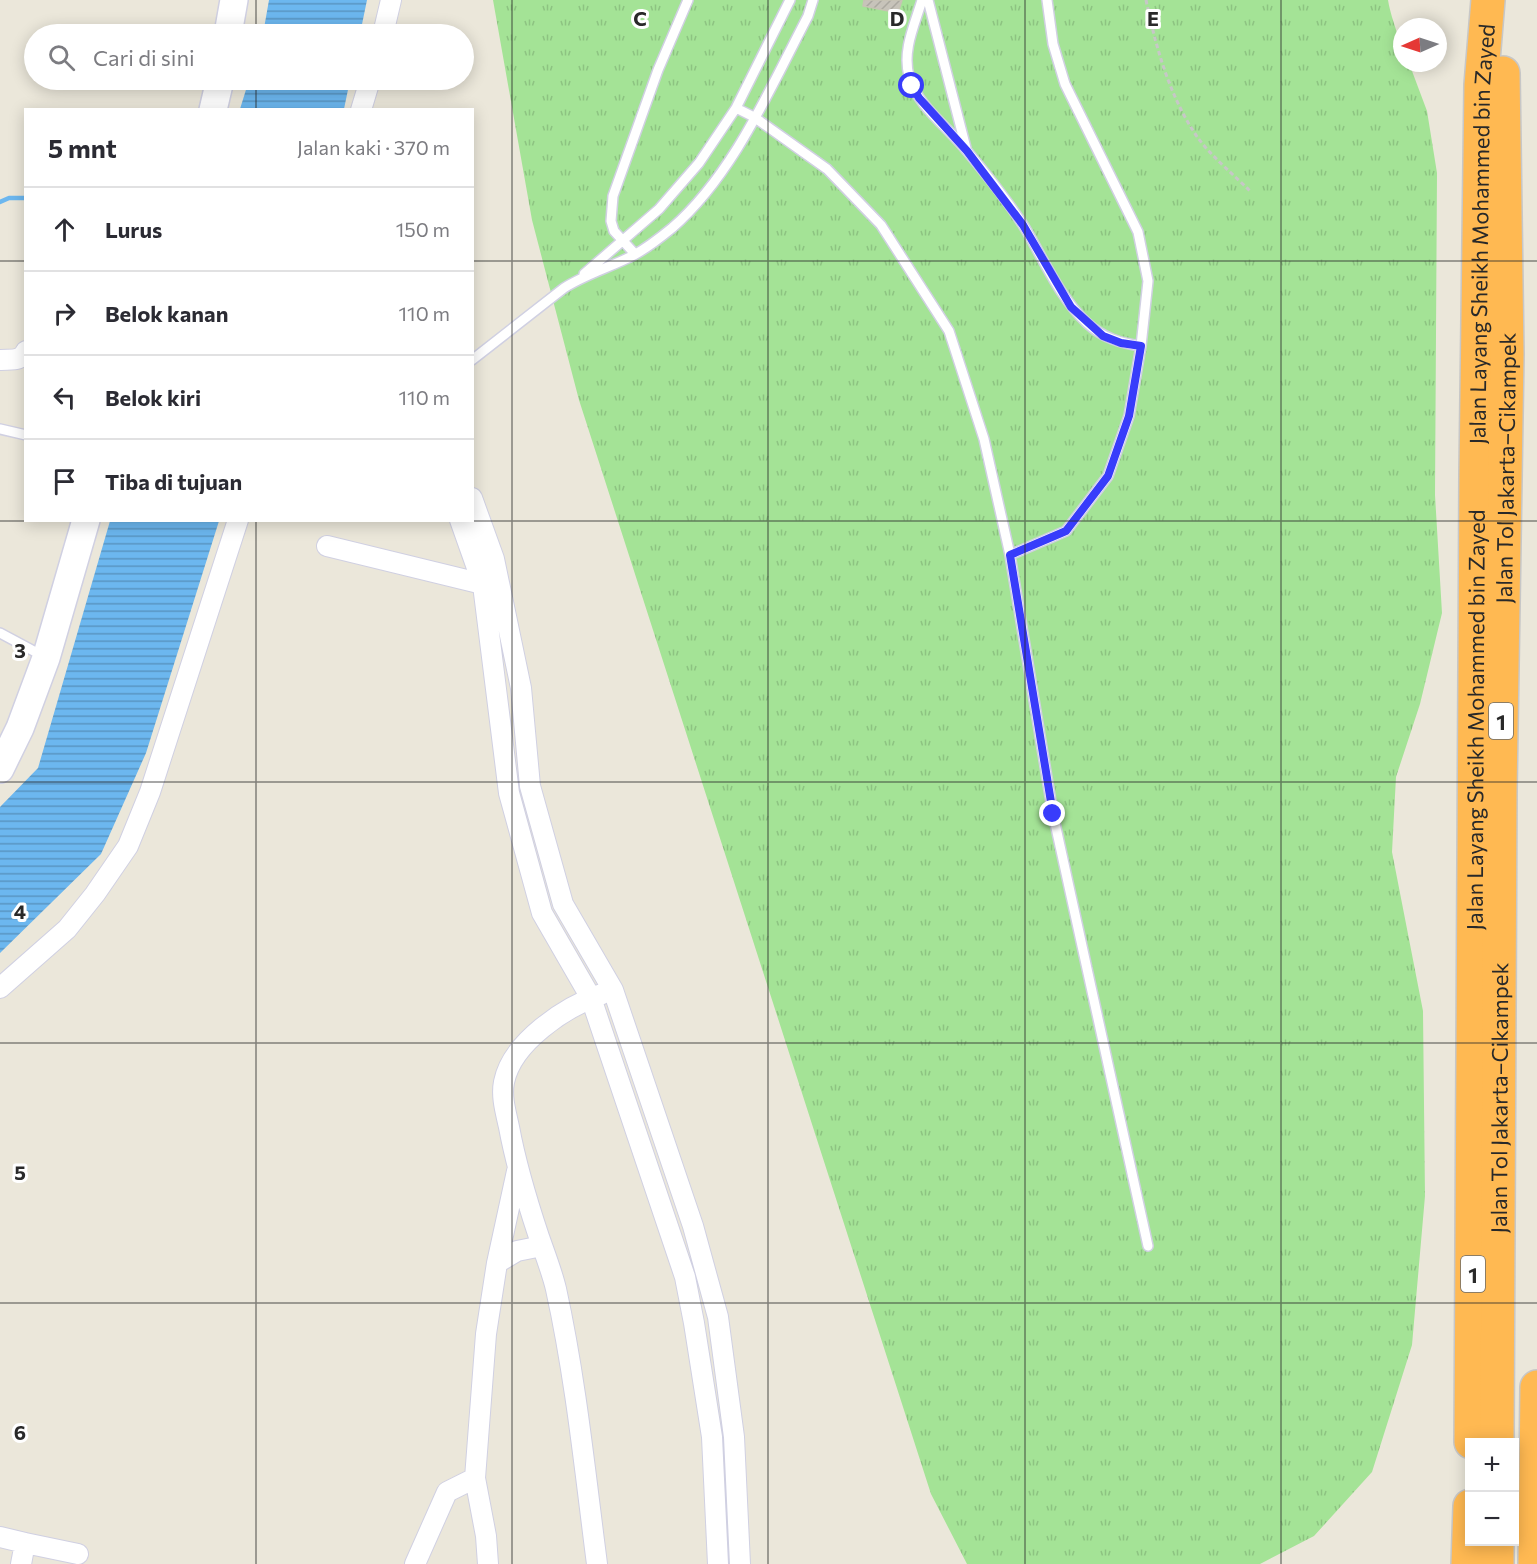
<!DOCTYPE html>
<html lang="id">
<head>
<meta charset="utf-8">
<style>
  :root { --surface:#fff; --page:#f2f2f3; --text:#2b2b33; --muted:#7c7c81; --line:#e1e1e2 }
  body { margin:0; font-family:Commissioner,sans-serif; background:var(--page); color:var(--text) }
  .controls { position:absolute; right:18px; bottom:18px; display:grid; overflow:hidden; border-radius:0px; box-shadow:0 3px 15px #0003 }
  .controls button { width:54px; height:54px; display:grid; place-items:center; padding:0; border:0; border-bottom:2px solid var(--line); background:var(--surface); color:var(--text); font:30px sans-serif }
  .compass { position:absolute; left:1393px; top:18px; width:54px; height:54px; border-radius:50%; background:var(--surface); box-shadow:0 3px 15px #0003; rotate:267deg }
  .stop { position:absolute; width:18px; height:18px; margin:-14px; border:4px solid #383cfb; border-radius:50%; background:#fff }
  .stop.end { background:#383cfb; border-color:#fff; box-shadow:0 2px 6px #0008 }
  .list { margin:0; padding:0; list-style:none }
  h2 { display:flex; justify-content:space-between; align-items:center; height:78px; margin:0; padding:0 24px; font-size:26px }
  h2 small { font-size:20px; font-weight:400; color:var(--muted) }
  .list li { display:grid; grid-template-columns:39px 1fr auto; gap:18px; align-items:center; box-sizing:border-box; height:84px; padding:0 24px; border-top:2px solid var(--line) }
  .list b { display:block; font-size:22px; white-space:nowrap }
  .list em { font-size:20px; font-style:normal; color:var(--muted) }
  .icon { flex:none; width:33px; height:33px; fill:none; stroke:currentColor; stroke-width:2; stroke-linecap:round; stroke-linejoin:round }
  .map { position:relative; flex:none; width:1537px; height:1564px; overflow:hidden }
  .search { position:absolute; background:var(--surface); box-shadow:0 3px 15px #0003; left:24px; top:24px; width:450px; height:66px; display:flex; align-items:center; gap:15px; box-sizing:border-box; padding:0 21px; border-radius:33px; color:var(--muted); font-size:22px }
  .panel { position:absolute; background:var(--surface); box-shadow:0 3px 15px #0003; left:24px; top:108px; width:450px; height:414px; border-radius:0px }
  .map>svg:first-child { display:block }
</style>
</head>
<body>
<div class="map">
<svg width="1537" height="1564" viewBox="0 0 1537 1564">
  <defs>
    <pattern id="grass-tufts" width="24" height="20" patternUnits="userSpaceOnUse" patternTransform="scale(1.5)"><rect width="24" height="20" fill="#a4e396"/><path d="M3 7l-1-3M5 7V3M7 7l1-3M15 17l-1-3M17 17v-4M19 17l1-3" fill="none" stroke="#8dc381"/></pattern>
    <pattern id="water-rules" width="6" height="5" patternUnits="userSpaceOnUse" patternTransform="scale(1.5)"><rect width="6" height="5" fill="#6cb7ef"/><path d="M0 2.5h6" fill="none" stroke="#5995c2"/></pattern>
    <pattern id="building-hatch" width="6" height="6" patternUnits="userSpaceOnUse" patternTransform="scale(1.5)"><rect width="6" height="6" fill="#c7c3ba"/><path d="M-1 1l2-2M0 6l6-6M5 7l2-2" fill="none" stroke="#aba8a0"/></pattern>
  </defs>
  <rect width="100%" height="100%" fill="#ebe7da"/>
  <path fill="url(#grass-tufts)" d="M493,0H1388C1392,24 1402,38 1402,63H1409L1427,111L1437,173L1435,495L1442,613L1420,704L1396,777L1392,852L1423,1011L1425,1196L1412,1345L1372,1472L1314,1536L1260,1564H967L931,1494L579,400L532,220Z"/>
  <path fill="url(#water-rules)" d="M269,0H367L360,34H263Z
    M249,80H350L344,109H240Z
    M110,521H219L146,753L101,854L0,953V807L38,768Z"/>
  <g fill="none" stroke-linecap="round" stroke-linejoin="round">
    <path stroke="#6cb7ef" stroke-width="4.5" d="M0,202L9,198H26"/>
  </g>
  <path fill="url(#building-hatch)" stroke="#c7c3b4" stroke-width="1.5" d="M864,0H902L898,13L863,6Z"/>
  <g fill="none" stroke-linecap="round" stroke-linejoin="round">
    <defs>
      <path id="lane" d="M922,0C915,24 902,50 909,76C917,106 948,127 967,151C987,175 1008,201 1025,228C1044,260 1060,298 1087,323C1103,338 1120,343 1141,346
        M928,0L966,148
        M736,108L754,117L827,169L881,225L949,331L984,439L1010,555L1053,814L1148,1246
        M635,254L614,231L611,221L613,196L658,70L688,0
        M584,274L659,209L699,163L736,108L790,0
        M472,360L564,288C586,274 611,267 634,255C647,248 661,237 672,228C734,174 770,88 808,16L813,0
        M0,429L26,435
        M1010,555L1066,531L1108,476L1129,416L1141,346L1148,281L1138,232L1065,84L1053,44L1047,0
        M0,633L43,656"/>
      <path id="street" d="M383,34L391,0
        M361,110L370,80
        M0,360C11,359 21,362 26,351
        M472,498L494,559L521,688L530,786L563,904L613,990L693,1226L718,1317L734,1437L740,1564
        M460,520L483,585L509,793L542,913L591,998L685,1277L694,1323L712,1437L718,1564
        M327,546L491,586
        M0,988L67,929L95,894L128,846L150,792L238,520
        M497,1263L517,1251L542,1246
        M475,1478L486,1536L488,1564
        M0,1537L25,1543
        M21,1564L25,1543L78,1554
        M415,1564L447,1492L475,1478L486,1334L497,1263L517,1171
        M597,1564C585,1472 576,1380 556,1289C552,1272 545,1254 539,1237C527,1201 516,1165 509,1127C506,1113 501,1097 504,1082C512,1042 565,1007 602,994"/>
      <path id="secondary" d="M228,34L234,0
        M213,110L220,80
        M0,769L20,728L46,658L86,520"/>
      <g id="highway">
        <path id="s1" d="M1471,1442L1476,475L1481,85L1488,0"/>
        <path id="s2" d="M1497,1442L1500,790L1507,354L1503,73"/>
        <path d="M1468,1564L1470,1506"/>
        <path d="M1497,1564V1542"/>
        <path d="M1535,1564L1537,1387"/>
      </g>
    </defs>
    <use href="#lane" stroke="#d0d0e2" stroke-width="12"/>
    <use href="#street" stroke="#d0d0e2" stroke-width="22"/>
    <use href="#secondary" stroke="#d0d0e2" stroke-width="30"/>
    <use href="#highway" stroke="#c7c7c7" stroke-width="36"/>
    <path stroke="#c7c7c7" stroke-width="3" stroke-dasharray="4.5 3" stroke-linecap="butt" d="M1146,0C1156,48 1170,98 1198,138C1212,157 1234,175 1250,191"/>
    <use href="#lane" stroke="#fff" stroke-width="9"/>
    <use href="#street" stroke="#fff" stroke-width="20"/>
    <use href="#secondary" stroke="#fff" stroke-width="27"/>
    <use href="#highway" stroke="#ffb952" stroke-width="33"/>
  </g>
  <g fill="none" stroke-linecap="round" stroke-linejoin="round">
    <path stroke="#383cfb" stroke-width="8" d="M912,86L919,98L967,151L1023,225L1071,307L1103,336L1121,343L1141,346L1129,416L1108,476L1066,531L1010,555L1053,814"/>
  </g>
  <path fill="none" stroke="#292929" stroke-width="1.5" stroke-opacity="0.55" d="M256,0V34M512,0V1564M768,0V1564M1025,0V1564M1281,0V1564M256,80V110M0,261H26M472,261H1537M256,520V1564M0,521H1537M0,782H1537M0,1043H1537M0,1303H1537"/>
  <g text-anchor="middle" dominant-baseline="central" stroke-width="6" stroke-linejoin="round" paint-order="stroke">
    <g fill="#fff" stroke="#696969" stroke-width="1.5">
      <rect x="1489" y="703" width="24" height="36" rx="4.5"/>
      <rect x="1461" y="1256" width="24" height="36" rx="4.5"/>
    </g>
    <g font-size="21" font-weight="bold" fill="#292929">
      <text x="1501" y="721">1</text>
      <text x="1473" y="1274">1</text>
    </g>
    <g font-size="22" fill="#292929" stroke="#fff">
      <text stroke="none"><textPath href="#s1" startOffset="1208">Jalan Layang Sheikh Mohammed bin Zayed</textPath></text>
      <text stroke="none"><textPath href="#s2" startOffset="974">Jalan Tol Jakarta–Cikampek</textPath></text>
      <text stroke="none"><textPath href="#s1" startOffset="722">Jalan Layang Sheikh Mohammed bin Zayed</textPath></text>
      <text stroke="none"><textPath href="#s2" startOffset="344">Jalan Tol Jakarta–Cikampek</textPath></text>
    </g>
  </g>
  <g font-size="20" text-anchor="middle" font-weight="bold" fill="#292929" stroke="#fff" stroke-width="6" stroke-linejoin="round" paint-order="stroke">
    <text x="640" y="26">C</text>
    <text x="897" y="26">D</text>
    <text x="1153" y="26">E</text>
    <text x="20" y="658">3</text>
    <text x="20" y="919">4</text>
    <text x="20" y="1180">5</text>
    <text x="20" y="1440">6</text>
  </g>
</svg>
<div class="controls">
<button>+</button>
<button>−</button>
</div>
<svg class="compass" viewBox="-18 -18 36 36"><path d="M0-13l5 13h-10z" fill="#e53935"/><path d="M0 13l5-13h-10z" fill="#7c7c81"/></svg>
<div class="stop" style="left:912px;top:86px"></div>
<div class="stop end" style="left:1053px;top:814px"></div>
<div class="search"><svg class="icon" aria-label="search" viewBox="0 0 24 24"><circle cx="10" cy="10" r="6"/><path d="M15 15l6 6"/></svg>Cari di sini</div>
<section class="panel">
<h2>5 mnt<small>Jalan kaki · 370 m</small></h2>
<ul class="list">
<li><svg class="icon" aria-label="ahead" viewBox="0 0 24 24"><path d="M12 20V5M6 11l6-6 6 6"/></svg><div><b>Lurus</b></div><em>150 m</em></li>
<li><svg class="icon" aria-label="right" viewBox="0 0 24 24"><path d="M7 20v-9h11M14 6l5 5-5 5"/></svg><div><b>Belok kanan</b></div><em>110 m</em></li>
<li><svg class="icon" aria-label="left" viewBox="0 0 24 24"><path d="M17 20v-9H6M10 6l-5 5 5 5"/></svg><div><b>Belok kiri</b></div><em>110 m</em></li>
<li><svg class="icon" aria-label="arrive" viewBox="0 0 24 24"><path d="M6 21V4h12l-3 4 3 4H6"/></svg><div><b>Tiba di tujuan</b></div></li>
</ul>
</section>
</div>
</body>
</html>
